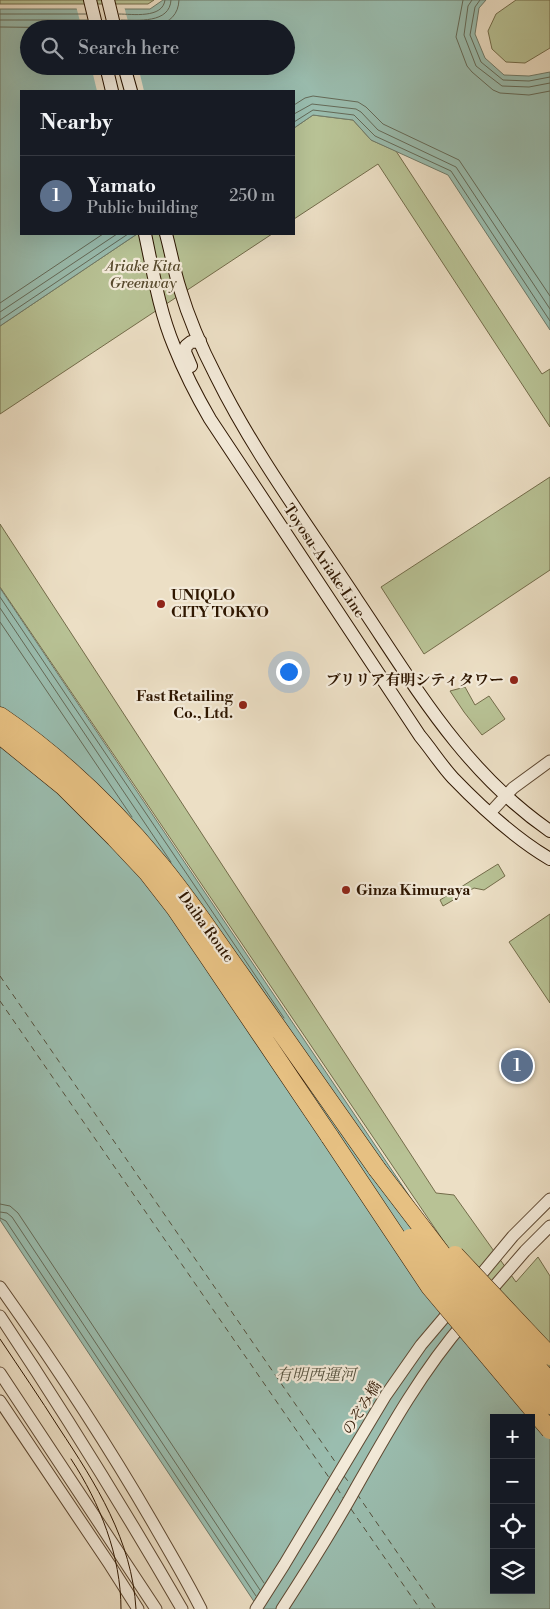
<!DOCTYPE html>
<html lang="en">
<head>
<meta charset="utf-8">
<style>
  :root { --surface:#171b24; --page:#242831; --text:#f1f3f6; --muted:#9ea1a6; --line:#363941; --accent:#0b8043 }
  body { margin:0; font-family:"Libre Bodoni","Noto Serif JP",serif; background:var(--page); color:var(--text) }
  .controls { position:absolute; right:15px; bottom:15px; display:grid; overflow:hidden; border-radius:0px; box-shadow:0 5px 20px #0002 }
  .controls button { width:45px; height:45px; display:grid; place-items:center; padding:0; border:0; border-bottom:1px solid var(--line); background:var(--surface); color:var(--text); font:25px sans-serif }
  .you { position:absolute; left:288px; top:671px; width:18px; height:18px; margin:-12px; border:4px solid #fff; border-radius:50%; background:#1a73e8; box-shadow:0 0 0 8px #1a73e833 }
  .badge { display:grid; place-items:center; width:32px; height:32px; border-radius:50%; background:var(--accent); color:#fff; font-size:16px; font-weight:700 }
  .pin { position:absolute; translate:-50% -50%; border:2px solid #fff; box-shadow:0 1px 5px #0006 }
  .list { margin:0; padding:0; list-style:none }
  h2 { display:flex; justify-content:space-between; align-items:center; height:65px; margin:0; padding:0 20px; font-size:21px }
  h2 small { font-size:16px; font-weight:400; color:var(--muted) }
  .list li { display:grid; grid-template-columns:32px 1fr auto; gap:15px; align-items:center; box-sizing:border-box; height:80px; padding:0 20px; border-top:1px solid var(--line) }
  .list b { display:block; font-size:19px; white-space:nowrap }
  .list p { margin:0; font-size:16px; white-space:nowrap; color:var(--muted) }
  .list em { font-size:16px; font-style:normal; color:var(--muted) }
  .icon { flex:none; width:28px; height:28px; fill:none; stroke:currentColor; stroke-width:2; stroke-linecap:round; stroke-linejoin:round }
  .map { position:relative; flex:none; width:550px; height:1609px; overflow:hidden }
  .search { position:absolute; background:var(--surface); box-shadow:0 5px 20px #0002; left:20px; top:20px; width:275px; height:55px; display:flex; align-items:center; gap:12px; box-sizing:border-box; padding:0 18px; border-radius:28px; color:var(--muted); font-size:19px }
  .panel { position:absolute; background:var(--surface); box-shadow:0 5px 20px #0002; left:20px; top:90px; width:275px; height:145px; border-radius:0px }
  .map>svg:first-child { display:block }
</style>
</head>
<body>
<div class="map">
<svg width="550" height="1609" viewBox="0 0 550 1609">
  <rect width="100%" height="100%" fill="#ecdfc5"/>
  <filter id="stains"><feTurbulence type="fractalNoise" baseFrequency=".004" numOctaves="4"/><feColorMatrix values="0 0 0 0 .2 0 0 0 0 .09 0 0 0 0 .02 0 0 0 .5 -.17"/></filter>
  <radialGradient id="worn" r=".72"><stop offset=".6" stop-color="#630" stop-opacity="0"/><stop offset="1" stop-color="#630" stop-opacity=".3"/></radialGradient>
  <path fill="#b8c295" stroke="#736c4a" d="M0,0H154L148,4H0Z
    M516,0H550V48L525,63L506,62L492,49L488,31L496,14Z
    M313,115L353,120L371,140L396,151L542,374L550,369V427L378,164L294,219V128Z
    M137,234H272L0,414V326Z
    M550,477V570L424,654L381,587Z
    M0,524L436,1193L454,1195L516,1282L538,1257L550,1276V1398L0,587Z
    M465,687L475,705L489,696L505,719L482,735L464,712L450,691Z
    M498,864L505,876L484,890L474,888L443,906L440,900Z
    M550,914V1003L509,942Z"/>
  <path fill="#9abdaf" stroke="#6f7a69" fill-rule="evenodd" d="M163,0H486L479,8L475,34L485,58L504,75L529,76L550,72V330L448,175L371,140L353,120L313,115L294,128V91H21V234H137L0,326V9H150ZM29,29H286V66H29Z
    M0,588L550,1405V1609H259L0,1220ZM494,1418H531V1590H494Z"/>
  <path fill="#ecdfc5" d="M76,6H124L130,29H82Z
    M91,66H138L144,91H97Z"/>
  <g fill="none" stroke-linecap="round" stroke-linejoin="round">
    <path stroke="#646a58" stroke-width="1" d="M463,0L456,37L467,66L472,72L493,90L500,93L529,95L550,91
      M472,0L468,6L464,35L476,66L502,86L529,87L550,83
      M480,0L475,7L470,35L481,62L503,80L529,81L550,77
      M0,14H86
      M119,14C132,14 163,19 165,0
      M0,20H87
      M121,20C137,20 170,24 171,0
      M0,27L89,28
      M122,28C143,28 178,30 179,0
      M294,105L305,98L313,96L358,102L366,107L383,124L459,160L550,296
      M294,114L312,104L356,109L361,112L378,130L456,167L550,309
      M294,122L313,110L354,115L375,136L451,171L550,321
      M0,303L103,234
      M0,312L117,234
      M0,320L128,234
      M0,597L284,1018
      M0,608L171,862
      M0,622L132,817
      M0,1204L10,1206L18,1213L264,1583
      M0,1212L7,1213L12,1217L260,1590
      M0,1218L6,1221L256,1596"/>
    <path stroke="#54503d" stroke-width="1" stroke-dasharray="6 5" stroke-linecap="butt" d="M0,976L338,1466
      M0,1001L330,1479
      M344,1476L351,1485
      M337,1488L344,1499
      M357,1494L436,1609
      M351,1509L420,1609"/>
    <defs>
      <path id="tertiary" d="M490,813L513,788L550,761
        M474,1283L513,1236L550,1199
        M0,1287C54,1363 106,1442 153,1523C169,1551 186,1579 201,1609
        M486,1296L525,1251L550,1226
        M0,1316C64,1412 124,1509 182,1609
        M0,1373L156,1609
        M0,1401L110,1565L138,1609
        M256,1609L284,1565L386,1395L421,1345L454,1306
        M282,1609C306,1572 330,1534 352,1495C386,1435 420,1373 466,1320"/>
      <path id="secondary" d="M90,0L97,29
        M108,0L115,29
        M106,66L112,91
        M124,66L131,91
        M145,234C153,271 159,310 174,346C184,371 196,395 210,419L420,736C431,749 441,765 453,778C480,806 516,839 550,859
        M166,234C171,252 174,271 180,289C189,319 202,349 216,376C255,455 309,527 357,600C415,686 463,771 550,831
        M191,366L185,352L186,346L191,342L200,341"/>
      <path id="motorway" d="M0,716C59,756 112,807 158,862C187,896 212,935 238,971C285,1037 331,1103 377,1169
        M0,735L63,786L115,838L147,872L175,908L207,955L330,1137"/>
    </defs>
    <use href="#tertiary" stroke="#5e4831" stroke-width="13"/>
    <use href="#secondary" stroke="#2e1600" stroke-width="14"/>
    <use href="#motorway" stroke="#2e1600" stroke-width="19"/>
    <use href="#tertiary" stroke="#f3ead9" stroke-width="11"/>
    <use href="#secondary" stroke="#f3ead9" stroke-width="12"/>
    <use href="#motorway" stroke="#e6c082" stroke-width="18"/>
    <path stroke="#2e1600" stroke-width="1" d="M0,1339C20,1369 40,1398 59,1428C96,1484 132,1540 136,1609
      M71,1459C100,1503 121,1556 121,1609"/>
    <defs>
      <path id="motorway-bridge" d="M330,1137L430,1287L550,1430
        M377,1169L468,1288L550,1382
        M410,1238L441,1277L550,1405
        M455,1255L550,1356"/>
    </defs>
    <use href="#motorway-bridge" stroke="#2e1600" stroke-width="19" stroke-linecap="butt"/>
    <use href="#motorway-bridge" stroke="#e6c082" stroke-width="18"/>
  </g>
  <g fill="#8f2418" stroke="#f3ead9" stroke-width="2">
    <circle cx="161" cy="604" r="5"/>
    <circle cx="514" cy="680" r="5"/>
    <circle cx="243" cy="705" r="5"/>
    <circle cx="346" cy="890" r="5"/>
  </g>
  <g text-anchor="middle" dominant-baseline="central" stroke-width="4.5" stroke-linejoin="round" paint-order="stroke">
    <g font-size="15" font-style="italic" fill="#574a2d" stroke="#f3ead9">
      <text x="143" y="266">Ariake Kita<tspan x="143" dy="17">Greenway</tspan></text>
    </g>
    <g font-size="15" fill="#2e1600" stroke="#f3ead9">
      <text transform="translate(324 561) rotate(56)">Toyosu-Ariake Line</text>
      <text transform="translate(206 927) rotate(54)">Daiba Route</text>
      <text transform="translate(362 1408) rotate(-58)">のぞみ橋</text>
    </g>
    <g font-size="15" font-weight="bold" fill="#2e1600" stroke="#f3ead9" text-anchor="start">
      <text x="171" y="595">UNIQLO<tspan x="171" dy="17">CITY TOKYO</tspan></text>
      <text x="504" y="680" text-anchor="end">ブリリア有明シティタワー</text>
      <text x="233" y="696" text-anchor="end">Fast Retailing<tspan x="233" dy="17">Co., Ltd.</tspan></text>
      <text x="356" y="890">Ginza Kimuraya</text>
    </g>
    <g font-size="16" font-style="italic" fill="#54503d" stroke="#f3ead9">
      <text x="316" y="1375">有明西運河</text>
    </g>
  </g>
  <rect width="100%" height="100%" filter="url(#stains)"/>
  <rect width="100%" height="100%" fill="url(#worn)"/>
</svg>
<div class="controls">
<button>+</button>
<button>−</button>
<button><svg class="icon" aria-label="locate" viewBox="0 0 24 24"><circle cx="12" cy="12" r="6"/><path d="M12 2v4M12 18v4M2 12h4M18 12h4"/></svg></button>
<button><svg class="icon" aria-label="layers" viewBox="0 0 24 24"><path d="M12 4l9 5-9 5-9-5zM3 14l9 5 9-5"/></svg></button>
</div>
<div class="you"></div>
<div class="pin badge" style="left:517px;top:1066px;background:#5c6f8a">1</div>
<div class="search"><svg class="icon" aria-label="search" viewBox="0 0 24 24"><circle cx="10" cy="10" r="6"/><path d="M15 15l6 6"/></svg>Search here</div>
<section class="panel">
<h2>Nearby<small></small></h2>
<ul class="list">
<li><span class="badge" style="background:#5c6f8a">1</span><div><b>Yamato</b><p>Public building</p></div><em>250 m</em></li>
</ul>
</section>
</div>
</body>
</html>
